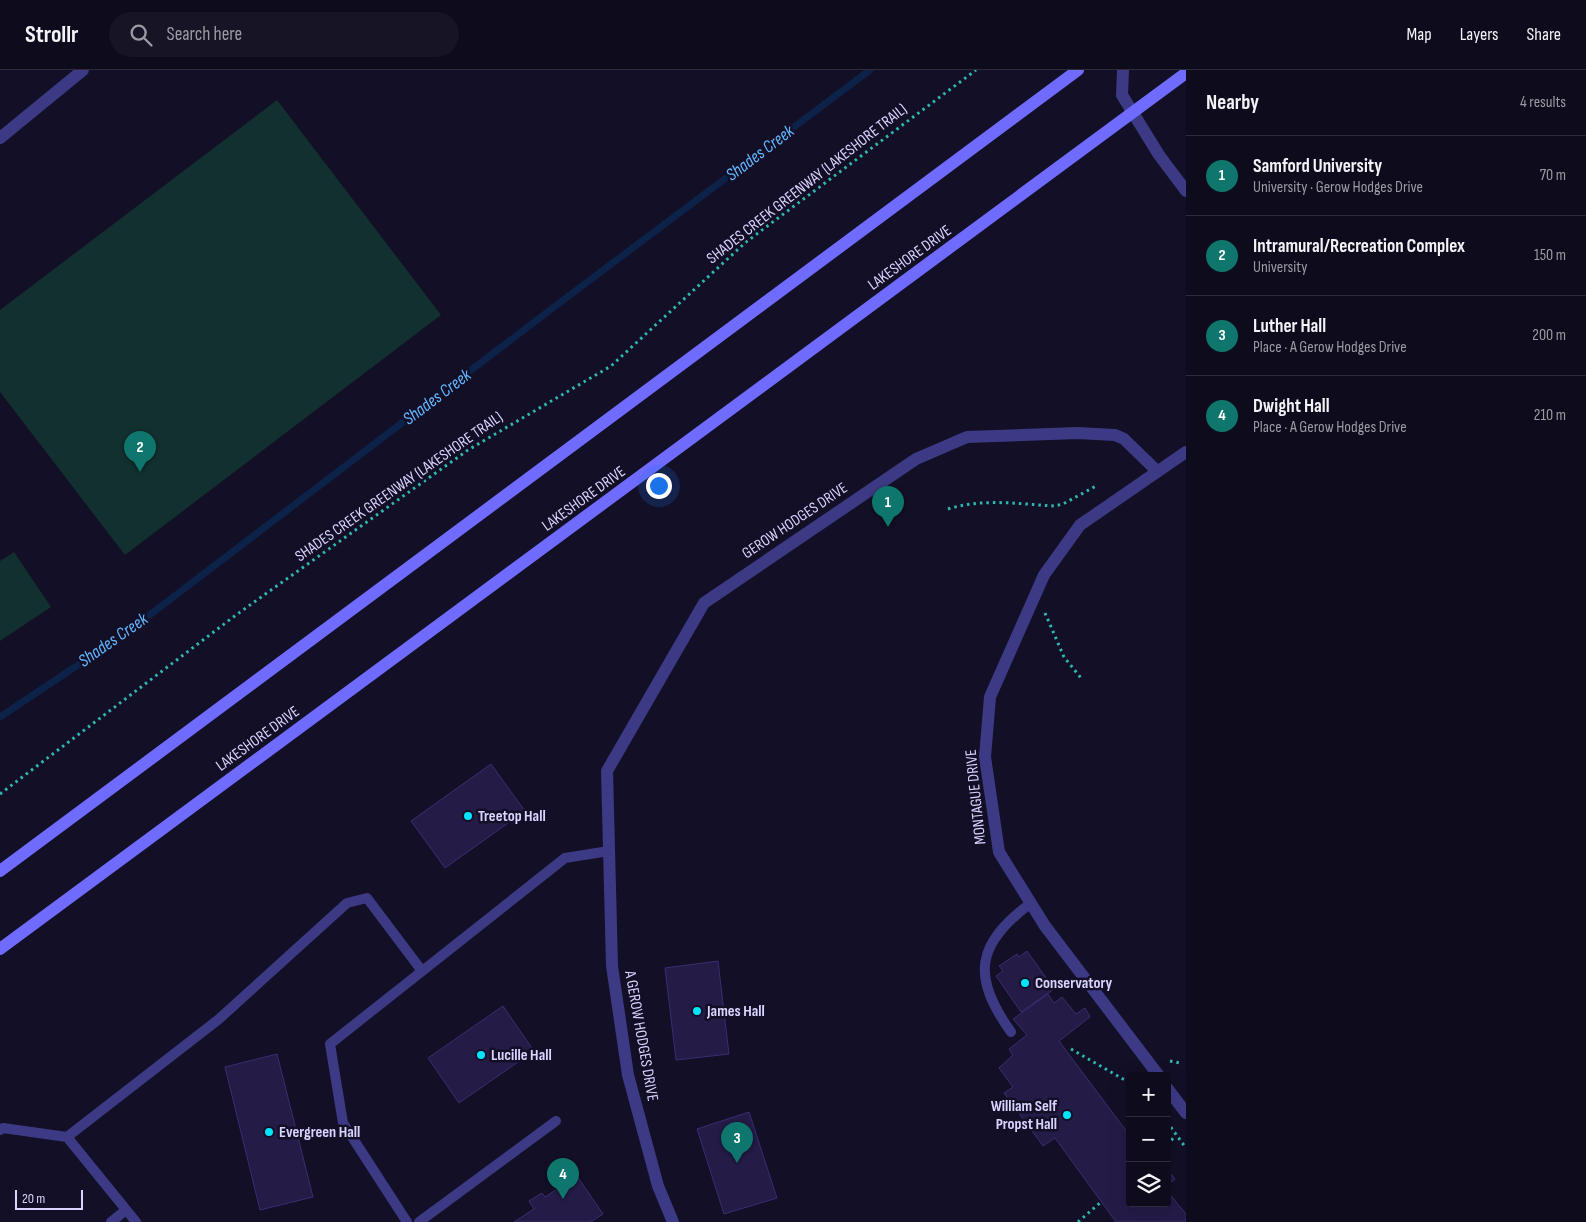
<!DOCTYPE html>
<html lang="en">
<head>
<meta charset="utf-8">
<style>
  :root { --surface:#0e0b1c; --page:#171425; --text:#f1f3f6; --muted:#9b9ba3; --line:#2e2b3b; --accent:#0f766e }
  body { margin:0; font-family:"Sofia Sans Condensed",sans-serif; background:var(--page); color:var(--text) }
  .controls { position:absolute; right:15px; bottom:15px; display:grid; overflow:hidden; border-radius:5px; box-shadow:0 5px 20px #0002 }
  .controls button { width:45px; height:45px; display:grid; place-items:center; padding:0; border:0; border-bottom:1px solid var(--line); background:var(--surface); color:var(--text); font:25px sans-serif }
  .scale { position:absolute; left:15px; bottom:12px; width:68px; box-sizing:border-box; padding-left:5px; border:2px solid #d9d4ff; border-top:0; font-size:14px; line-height:18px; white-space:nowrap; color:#d9d4ff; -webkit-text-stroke:4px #130f26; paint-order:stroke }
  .you { position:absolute; left:658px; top:415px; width:18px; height:18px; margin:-12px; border:4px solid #fff; border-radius:50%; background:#1a73e8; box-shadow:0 0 0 8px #1a73e833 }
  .badge { display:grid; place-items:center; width:32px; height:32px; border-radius:50%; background:var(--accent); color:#fff; font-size:16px; font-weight:700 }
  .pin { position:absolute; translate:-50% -41px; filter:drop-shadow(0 1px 2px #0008) }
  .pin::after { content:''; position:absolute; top:26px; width:18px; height:15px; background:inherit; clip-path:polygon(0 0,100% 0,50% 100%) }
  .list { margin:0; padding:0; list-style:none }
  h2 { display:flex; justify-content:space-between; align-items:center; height:65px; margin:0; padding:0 20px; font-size:21px }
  h2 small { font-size:16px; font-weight:400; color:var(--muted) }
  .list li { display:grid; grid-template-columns:32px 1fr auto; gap:15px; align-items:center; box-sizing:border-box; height:80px; padding:0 20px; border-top:1px solid var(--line) }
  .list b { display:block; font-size:19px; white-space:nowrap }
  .list p { margin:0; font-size:16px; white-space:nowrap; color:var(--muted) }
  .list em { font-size:16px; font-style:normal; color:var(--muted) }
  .icon { flex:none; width:28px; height:28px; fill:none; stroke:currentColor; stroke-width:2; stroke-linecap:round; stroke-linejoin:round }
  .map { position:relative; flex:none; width:1186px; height:1152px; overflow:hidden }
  header { display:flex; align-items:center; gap:30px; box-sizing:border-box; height:70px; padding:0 25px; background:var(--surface); border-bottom:1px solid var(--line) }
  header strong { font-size:24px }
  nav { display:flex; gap:28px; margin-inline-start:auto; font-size:18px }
  .search { width:350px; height:45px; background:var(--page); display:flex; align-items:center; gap:12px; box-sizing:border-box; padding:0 18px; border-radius:28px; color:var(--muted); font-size:19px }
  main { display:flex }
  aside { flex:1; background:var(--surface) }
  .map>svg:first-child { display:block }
</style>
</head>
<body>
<header>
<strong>Strollr</strong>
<div class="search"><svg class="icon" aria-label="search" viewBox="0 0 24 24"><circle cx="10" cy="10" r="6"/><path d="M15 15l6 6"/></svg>Search here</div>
<nav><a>Map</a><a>Layers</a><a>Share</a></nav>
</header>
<main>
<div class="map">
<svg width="1186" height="1152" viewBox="0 0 1186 1152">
  <rect width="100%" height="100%" fill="#130f26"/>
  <path fill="#12302f" d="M277,30L441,245L125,485L0,322V240Z
    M14,482L51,537L0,571V491Z"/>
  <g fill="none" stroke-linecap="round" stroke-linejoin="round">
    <path stroke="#0c2248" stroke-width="7" d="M0,647L126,563L554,237L870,0"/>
  </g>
  <path fill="#241b47" stroke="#3b2d73" d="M491,694L525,741L445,798L411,751Z
    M1027,881L1054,919L1021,942L996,906L1003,901L999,896L1017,884L1019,887Z
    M718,891L729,984L676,990L665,898Z
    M1048,924L1054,933L1062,927L1076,944L1085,938L1090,947L1059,971L1130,1066V1133H1167V1121L1186,1144V1152H1116L1055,1068L1043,1076L1004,1023L1013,1017L999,998L1013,985L1009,979L1027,965L1013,949Z
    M503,936L534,981L459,1033L428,988Z
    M277,984L313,1127L260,1140L225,997Z
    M749,1042L777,1128L724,1144L697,1059Z
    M1167,1099L1175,1109L1167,1115Z
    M577,1106L603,1144L591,1152H514L534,1139L529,1131L542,1123L545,1127Z"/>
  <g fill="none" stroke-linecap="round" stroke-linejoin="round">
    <path stroke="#2fb8b0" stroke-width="3" stroke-dasharray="2.5 4" stroke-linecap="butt" d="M948,439C983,428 1019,434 1054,436L1063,434L1096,416
      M1045,543L1064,587L1081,608
      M0,724L236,545L468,380L611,296L746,172L976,0
      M1071,979L1130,1013
      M1170,991L1180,993
      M1167,1052L1186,1078
      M1167,1075L1175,1066
      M1078,1152L1101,1132"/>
    <path stroke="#3d3a85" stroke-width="10" d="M1011,962C971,906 976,874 1031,833
      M0,1060L3,1058L67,1067L136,1152
      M67,1067L219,949L347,833L367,828L422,901
      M111,1152L126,1140
      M407,1152L343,1053L330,974L565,788L609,781
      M419,1152L556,1051"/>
    <path stroke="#3d3a85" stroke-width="12" d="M1123,0L1122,25L1159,85L1186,121
      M0,68L83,0
      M1159,1006L1045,856L999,782L985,687L990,627L1044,505L1080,455L1186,382
      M1167,1018L1186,1043
      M673,1152L658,1116L628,1005L612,896L607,701L704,533L916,389L967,367L1077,363L1115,365L1124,369L1157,401"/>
    <path stroke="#6f6bff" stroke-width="12" d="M0,801L1078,0
      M0,879L1186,3"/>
  </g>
  <g fill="#00e5ff" stroke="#130f26" stroke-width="2">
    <circle cx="468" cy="746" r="5"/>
    <circle cx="1025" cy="913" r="5"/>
    <circle cx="697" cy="941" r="5"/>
    <circle cx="481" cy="985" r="5"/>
    <circle cx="1067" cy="1045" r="5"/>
    <circle cx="269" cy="1062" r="5"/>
  </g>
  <g text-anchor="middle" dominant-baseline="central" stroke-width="5" stroke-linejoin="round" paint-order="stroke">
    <g font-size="16" fill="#d9d4ff" stroke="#130f26">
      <text transform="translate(807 114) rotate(-38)">SHADES CREEK GREENWAY (LAKESHORE TRAIL)</text>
      <text transform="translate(910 188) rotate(-36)">LAKESHORE DRIVE</text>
      <text transform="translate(399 417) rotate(-35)">SHADES CREEK GREENWAY (LAKESHORE TRAIL)</text>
      <text transform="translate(584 429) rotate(-36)">LAKESHORE DRIVE</text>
      <text transform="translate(795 451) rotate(-34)">GEROW HODGES DRIVE</text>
      <text transform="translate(258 669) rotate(-36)">LAKESHORE DRIVE</text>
      <text transform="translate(976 727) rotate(-96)">MONTAGUE DRIVE</text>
      <text transform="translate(641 966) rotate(80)">A GEROW HODGES DRIVE</text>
    </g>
    <g font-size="16" font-weight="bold" fill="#d9d4ff" stroke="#130f26" text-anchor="start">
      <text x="478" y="746">Treetop Hall</text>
      <text x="1035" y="913">Conservatory</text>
      <text x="707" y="941">James Hall</text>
      <text x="491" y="985">Lucille Hall</text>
      <text x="1057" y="1036" text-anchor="end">William Self<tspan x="1057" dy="18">Propst Hall</tspan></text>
      <text x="279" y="1062">Evergreen Hall</text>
    </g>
    <g font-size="18" font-style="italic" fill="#62b6ff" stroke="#130f26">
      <text transform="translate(760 83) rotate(-37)">Shades Creek</text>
      <text transform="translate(437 327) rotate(-37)">Shades Creek</text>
      <text transform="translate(113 570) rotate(-35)">Shades Creek</text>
    </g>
  </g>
</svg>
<div class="controls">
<button>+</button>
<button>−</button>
<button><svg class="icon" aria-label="layers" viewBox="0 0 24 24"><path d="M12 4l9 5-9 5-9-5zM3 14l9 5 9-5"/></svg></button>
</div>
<div class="scale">20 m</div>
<div class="you"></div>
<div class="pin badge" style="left:888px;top:457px">1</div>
<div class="pin badge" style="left:140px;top:402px">2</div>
<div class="pin badge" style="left:737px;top:1093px">3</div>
<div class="pin badge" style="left:563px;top:1129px">4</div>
</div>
<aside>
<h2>Nearby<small>4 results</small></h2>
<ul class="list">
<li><span class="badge">1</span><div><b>Samford University</b><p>University · Gerow Hodges Drive</p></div><em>70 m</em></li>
<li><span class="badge">2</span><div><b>Intramural/Recreation Complex</b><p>University</p></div><em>150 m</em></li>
<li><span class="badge">3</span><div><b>Luther Hall</b><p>Place · A Gerow Hodges Drive</p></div><em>200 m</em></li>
<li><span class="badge">4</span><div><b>Dwight Hall</b><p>Place · A Gerow Hodges Drive</p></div><em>210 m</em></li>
</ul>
</aside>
</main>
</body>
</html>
